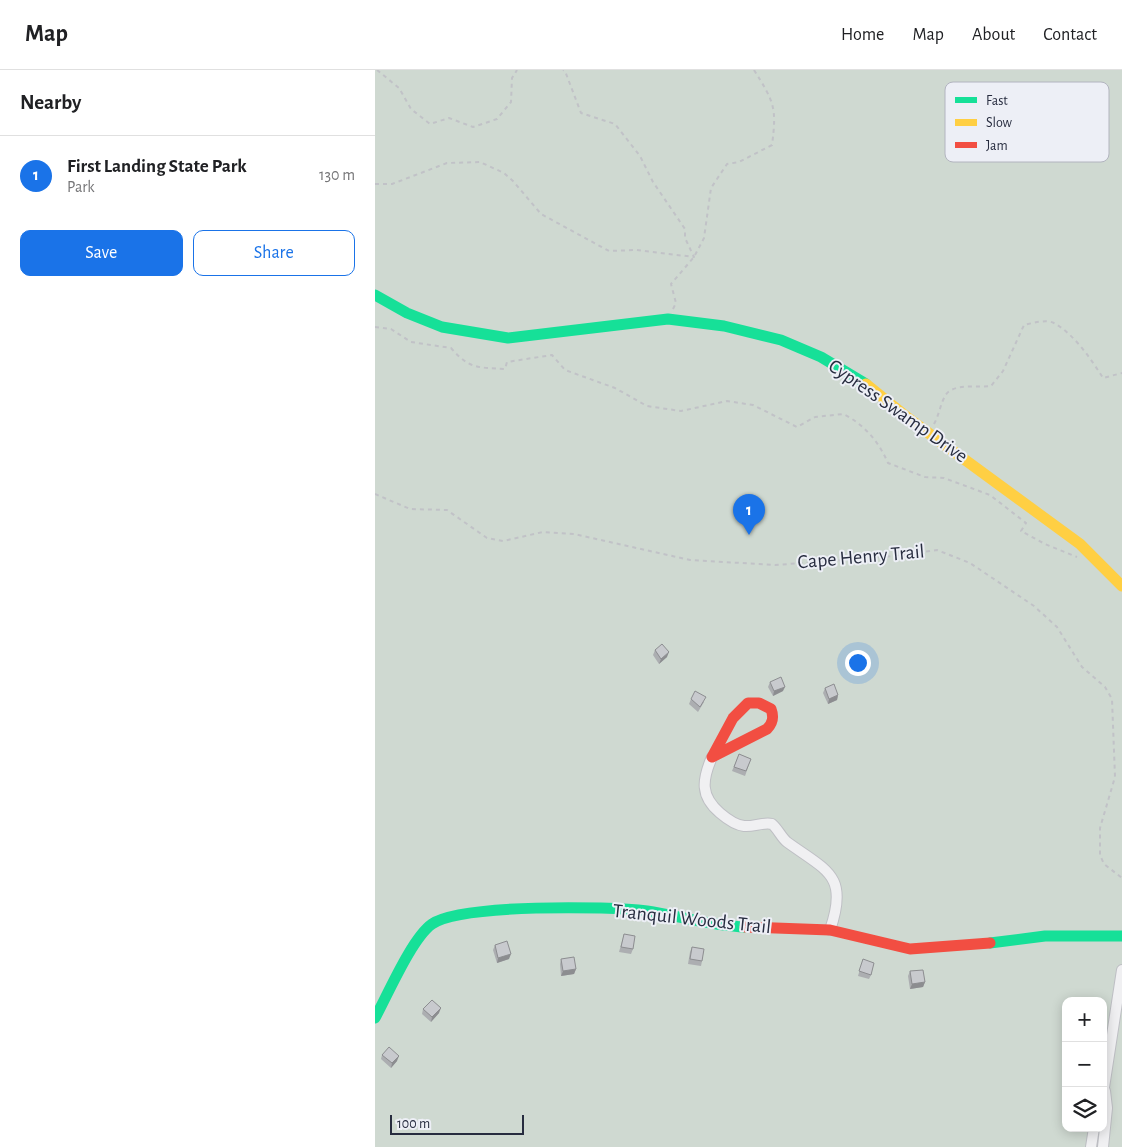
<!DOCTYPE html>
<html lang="en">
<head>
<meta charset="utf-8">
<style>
  :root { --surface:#fff; --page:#f6f6f6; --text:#202124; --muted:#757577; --line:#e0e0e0; --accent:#1a73e8 }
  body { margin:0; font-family:"Alegreya Sans",sans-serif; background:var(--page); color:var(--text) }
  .controls { position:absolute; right:15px; bottom:15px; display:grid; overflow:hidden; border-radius:10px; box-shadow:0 2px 12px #0003 }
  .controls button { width:45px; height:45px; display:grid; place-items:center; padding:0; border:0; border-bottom:1px solid var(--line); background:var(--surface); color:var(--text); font:25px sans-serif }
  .scale { position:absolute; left:15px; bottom:12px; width:134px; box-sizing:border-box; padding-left:5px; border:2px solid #272c3f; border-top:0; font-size:14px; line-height:18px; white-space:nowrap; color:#272c3f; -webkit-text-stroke:4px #edeff6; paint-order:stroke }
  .you { position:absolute; left:482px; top:592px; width:18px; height:18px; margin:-12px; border:4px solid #fff; border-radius:50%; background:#1a73e8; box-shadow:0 0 0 8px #1a73e833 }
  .badge { display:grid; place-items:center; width:32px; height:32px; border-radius:50%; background:var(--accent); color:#fff; font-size:16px; font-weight:700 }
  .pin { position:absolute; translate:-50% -41px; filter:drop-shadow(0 1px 2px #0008) }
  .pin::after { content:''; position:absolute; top:26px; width:18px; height:15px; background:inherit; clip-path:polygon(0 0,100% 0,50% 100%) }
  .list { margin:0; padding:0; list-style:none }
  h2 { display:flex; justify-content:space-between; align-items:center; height:65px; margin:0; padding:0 20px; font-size:21px }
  h2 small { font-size:16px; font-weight:400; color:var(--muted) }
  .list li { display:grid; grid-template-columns:32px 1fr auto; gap:15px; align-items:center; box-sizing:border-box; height:80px; padding:0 20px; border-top:1px solid var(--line) }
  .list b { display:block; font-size:19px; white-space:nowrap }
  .list p { margin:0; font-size:16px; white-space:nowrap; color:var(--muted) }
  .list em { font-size:16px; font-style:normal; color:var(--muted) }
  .actions { display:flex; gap:10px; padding:15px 20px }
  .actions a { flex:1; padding:11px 0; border:1px solid var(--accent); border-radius:10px; text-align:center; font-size:18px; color:var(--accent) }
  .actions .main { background:var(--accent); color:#fff }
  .icon { flex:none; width:28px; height:28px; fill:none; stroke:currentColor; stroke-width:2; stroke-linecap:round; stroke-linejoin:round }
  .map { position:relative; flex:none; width:747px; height:1077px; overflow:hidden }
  header { display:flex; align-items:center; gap:30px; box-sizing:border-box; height:70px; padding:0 25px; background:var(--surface); border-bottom:1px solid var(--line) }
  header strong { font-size:24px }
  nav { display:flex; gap:28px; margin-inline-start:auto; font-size:18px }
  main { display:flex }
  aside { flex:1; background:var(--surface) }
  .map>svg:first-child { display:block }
</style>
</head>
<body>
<header>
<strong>Map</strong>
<nav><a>Home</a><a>Map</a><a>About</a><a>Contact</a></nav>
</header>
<main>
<aside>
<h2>Nearby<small></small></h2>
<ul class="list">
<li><span class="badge">1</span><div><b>First Landing State Park</b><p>Park</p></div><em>130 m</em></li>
</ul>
<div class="actions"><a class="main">Save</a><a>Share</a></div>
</aside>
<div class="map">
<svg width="747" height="1077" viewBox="0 0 747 1077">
  <rect width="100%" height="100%" fill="#e0e1e6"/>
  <path fill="#cfd9d1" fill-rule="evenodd" d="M0,0H747V1077H0ZM691,931H728V1058H691Z"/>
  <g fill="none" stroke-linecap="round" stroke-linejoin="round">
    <defs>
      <path id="street" d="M337,687C327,710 325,726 345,743C352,749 360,755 369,756C378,757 388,752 397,754C403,759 406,767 412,772C452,801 474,805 455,860
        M728,1024L747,900
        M716,1077L719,1058
        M728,1077L732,1038L730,1021"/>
    </defs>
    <use href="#street" stroke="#bebfc4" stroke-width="12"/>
    <path stroke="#c1c2c7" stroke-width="2" stroke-dasharray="4 4" stroke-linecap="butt" d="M2,0L24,18L36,39L55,54L74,48L98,57L122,49L136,32L137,8L142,0
      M0,114H17L72,93L105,92L129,103L138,111L166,144L234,181L261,180L319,187L310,168V159L278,112L265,86L240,54L206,43L190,1L188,0
      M298,239L301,233L296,214L319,187L329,168L336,118L352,94L364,92L397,75C402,37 399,32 379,0
      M0,257L16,259L36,272L76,278C95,300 103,297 130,299L132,292L177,285L190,300L240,318L272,336L306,341L352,331L378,335L422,357L440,347L468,344C489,354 504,372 513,393L550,407L569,408L615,425L651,453L646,461L670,474L702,487
      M559,354C564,345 565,336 569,328C575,312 602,318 616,316L628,301L649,255C658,253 671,249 679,253C699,264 716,289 728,308L747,303
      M0,424L35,439L72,440L112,468L128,471L168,462L199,464L315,490L400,495L510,487L562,480L595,493L659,536L682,557L707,597L730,617L737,629L740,707L725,758V785L729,794L747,808"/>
    <use href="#street" stroke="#f0f0f2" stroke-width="10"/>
    <path stroke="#16e098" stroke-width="11" d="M0,225L32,243L67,257L133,268L293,249L349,256L406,270L446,287L491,314
      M615,873L670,866H747
      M0,948C13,924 37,868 57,854C86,834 233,836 272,841C304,846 337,856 370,857"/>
    <path stroke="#ffcf43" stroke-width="11" d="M491,314L533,348L705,474L747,516"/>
    <path stroke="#f24e42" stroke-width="11" d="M373,633H384L396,639C399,647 398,653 392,659L337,687L358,648Z
      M370,857L455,860L535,879L615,873"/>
  </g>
  <path fill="#acaeb1" d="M280,580L292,587L284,594L278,585Z
    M395,612L408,621L398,626L393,617Z
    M450,618L463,625L462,630L453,634L448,623Z
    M316,629L329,632L323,642L314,634Z
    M364,684L376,689L370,706L357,701Z
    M249,864L258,879L256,884L244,882Z
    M120,875L134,889L122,893L118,880Z
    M317,877L327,891L326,896L313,894L315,882Z
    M186,889L201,899L199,904L186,906L185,894Z
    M488,889L496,905L494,909L483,906Z
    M535,901L550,912L548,917L535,919L533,906Z
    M48,939L64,943L56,952L47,944Z
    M7,985L22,991L16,998L6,989Z"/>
  <path fill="#8c8d90" d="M294,582L292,587L284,594L286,589Z
    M410,617L408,621L398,626L399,621Z
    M463,625L462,630L453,634L454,629Z
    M136,884L134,889L122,893L123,888Z
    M201,899L199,904L186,906L188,901Z
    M550,912L548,917L535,919L537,914Z
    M66,938L64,943L56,952L57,947Z
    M24,986L22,991L16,998L17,993Z"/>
  <path fill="#c8cace" stroke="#8c8d90" d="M287,574L294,582L286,589L280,580Z
    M406,607L410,617L399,621L395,612Z
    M459,614L463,625L454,629L450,618Z
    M320,621L331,627L325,637L316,629Z
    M364,684L376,689L371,701L359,697Z
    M249,864L260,866L258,879L246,877Z
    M132,871L136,884L123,888L120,875Z
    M317,877L329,879L327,891L315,889Z
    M199,887L201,899L188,901L186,889Z
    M488,889L499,893L496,905L484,901Z
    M548,900L550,912L537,914L535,901Z
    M57,930L66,938L57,947L48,939Z
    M14,977L24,986L17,993L7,985Z"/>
  <g text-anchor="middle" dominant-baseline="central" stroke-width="4" stroke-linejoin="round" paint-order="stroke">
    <g font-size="20" fill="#272c3f" stroke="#edeff6">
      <text transform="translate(523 341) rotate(35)">Cypress Swamp Drive</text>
      <text transform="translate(486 487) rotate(-5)">Cape Henry Trail</text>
      <text transform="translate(317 849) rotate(6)">Tranquil Woods Trail</text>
    </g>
  </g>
  <rect x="570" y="12" width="164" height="80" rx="8" fill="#edeff6" stroke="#b2b4bf" stroke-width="1"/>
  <rect x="580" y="27" width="22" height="6" fill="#16e098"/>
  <rect x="580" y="49" width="22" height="7" fill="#ffcf43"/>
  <rect x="580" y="72" width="22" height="6" fill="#f24e42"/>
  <g font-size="14" fill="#272c3f">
    <text x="611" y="35">Fast</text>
    <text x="611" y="57">Slow</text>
    <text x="611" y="80">Jam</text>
  </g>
</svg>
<div class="controls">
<button>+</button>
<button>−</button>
<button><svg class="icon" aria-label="layers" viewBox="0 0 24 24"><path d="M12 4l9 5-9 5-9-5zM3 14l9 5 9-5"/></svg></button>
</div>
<div class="scale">100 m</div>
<div class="you"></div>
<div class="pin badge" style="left:374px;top:465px">1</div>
</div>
</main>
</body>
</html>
